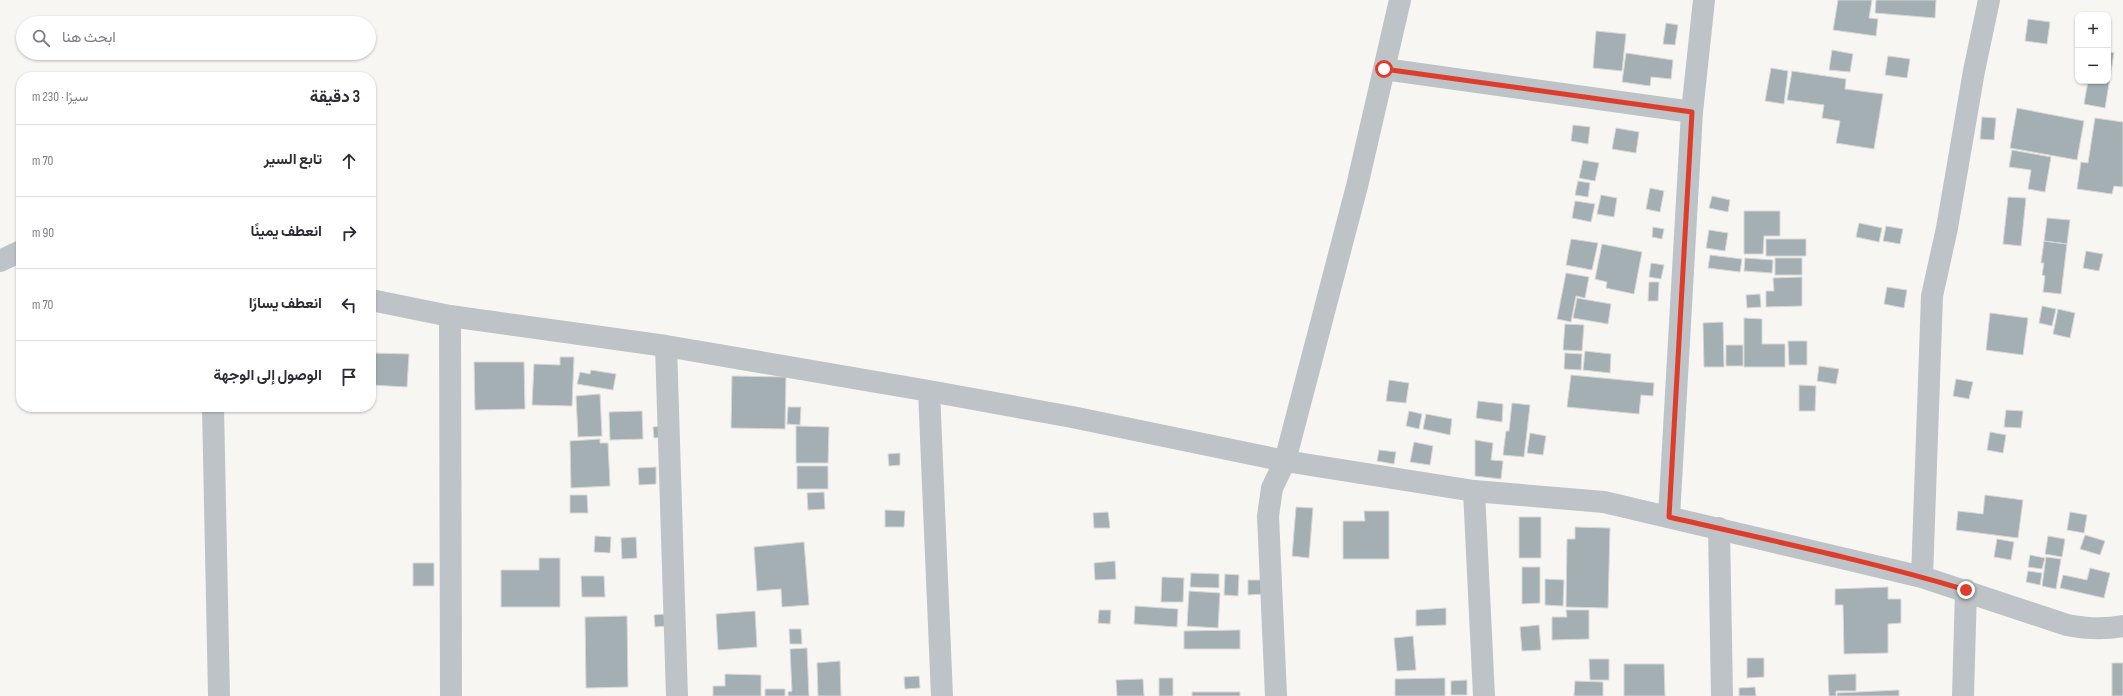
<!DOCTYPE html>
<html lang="ar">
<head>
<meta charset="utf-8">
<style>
  :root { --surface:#fff; --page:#f7f7f7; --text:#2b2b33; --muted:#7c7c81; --line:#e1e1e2 }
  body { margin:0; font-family:"Sofia Sans Condensed",Vazirmatn,sans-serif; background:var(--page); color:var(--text); direction:rtl }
  .controls { position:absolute; right:12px; top:12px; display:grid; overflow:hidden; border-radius:8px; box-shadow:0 1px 3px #0004 }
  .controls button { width:36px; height:36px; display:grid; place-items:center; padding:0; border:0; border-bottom:1px solid var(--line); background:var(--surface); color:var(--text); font:20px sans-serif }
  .stop { position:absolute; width:12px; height:12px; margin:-9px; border:3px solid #df3d2b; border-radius:50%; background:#fff }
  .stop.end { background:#df3d2b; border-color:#fff; box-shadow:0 1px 4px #0008 }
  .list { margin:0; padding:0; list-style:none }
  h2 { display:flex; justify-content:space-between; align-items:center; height:52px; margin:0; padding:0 16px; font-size:17px }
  h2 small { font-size:13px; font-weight:400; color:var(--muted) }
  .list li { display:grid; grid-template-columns:26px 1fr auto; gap:12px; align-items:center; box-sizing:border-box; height:72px; padding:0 16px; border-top:1px solid var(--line) }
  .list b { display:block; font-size:15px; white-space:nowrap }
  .list em { font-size:13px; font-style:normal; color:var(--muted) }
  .icon { flex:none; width:22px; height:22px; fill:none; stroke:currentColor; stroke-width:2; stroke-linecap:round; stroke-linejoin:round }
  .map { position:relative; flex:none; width:2123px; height:696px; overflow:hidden; direction:ltr }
  .search { position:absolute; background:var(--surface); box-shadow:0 1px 3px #0004; left:16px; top:16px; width:360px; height:44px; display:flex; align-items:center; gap:10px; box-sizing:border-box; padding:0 14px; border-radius:22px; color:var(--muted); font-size:15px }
  .panel { position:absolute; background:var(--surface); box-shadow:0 1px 3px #0004; left:16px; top:72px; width:360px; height:340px; border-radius:16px; direction:rtl }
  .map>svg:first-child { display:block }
</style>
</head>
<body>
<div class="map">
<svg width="2123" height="696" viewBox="0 0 2123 696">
  <rect width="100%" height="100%" fill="#f7f6f3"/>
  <path fill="#a4afb3" stroke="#d8d8d6" d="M1838,0H1872L1869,18L1878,19L1876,36L1833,30Z
    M1876,0H1936L1935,18L1875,13Z
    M2028,19L2050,22L2047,44L2025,41Z
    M1666,23L1678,25L1675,45L1663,44Z
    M1596,31L1626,34L1622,71L1593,68Z
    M1832,50L1853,54L1850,72L1829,70Z
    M2108,51L2114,53L2105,108L2084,104L2088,81H2108Z
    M1626,53L1673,60L1671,79L1651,77L1650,86L1622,82Z
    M1888,56L1910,59L1907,78L1885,75Z
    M1771,68L1788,71L1784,104L1765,101Z
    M1792,71L1846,79L1845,89L1883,94L1874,149L1836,143L1840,121L1822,118L1824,105L1787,100Z
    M2017,108L2084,121L2077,160L2010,148Z
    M1982,117L1996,118L1994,140L1980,139Z
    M2095,118L2123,122V187L2114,186L2112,194L2077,189L2081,162L2088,163Z
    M1573,125L1590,127L1588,144L1571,141Z
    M1616,128L1639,132L1636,153L1612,149Z
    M2012,150L2051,157L2045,192L2028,189L2031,170L2009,167Z
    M1583,160L1599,163L1595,181L1579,178Z
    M1578,181L1590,183L1588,197L1575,195Z
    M1650,188L1664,191L1660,212L1646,209Z
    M1601,195L1617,198L1614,217L1597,214Z
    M1712,196L1730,200L1728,212L1709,208Z
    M2008,197L2026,198L2021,246L2003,244Z
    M1575,201L1595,204L1591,222L1572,218Z
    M1744,211H1780V236H1764L1763,254H1744Z
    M2047,218L2070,220L2067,244L2044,241Z
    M1859,223L1882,228L1879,242L1856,237Z
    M1886,226L1903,229L1900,244L1883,241Z
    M1653,227L1664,229L1662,239L1652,237Z
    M1709,230L1728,233L1725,251L1706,248Z
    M1571,239L1598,243L1592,270L1566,265Z
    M1766,239H1806V256H1766Z
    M2044,241L2067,244L2061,294L2043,292L2045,276L2042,275L2044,263H2041Z
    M1602,244L1642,252L1634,294L1606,288L1607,282L1595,279Z
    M2086,251L2103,254L2099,271L2083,268Z
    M1710,255L1742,259L1740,272L1708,268Z
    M1745,258L1773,260L1772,273L1744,271Z
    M1775,258H1802V275H1775Z
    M1651,263L1664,265L1661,279L1649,277Z
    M1566,273L1589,277L1585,298L1576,296L1571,322L1557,319Z
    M1802,277V306L1766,307V291H1774L1773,278Z
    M1649,282H1659L1658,301H1648Z
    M1887,287L1907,290L1904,308L1884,304Z
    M1760,294L1761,307L1747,308L1746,295Z
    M1577,298L1611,304L1608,324L1573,318Z
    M2042,306L2056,309L2052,326L2039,323Z
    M2058,309L2075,313L2070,338L2053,334Z
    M1990,313L2028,318L2023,355L1986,350Z
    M1744,318L1762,319V344H1785V367H1744Z
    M1723,322L1724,367H1704L1703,323Z
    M1565,324L1584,325L1582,351L1563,350Z
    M1788,341H1807V365H1789Z
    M1726,345H1743V366H1726Z
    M1585,351L1611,354L1610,373L1583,370Z
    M371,353L409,354L407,387L371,385Z
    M1565,353L1582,354L1581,370L1564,369Z
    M560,357H574L572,406L532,405L534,364L560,365Z
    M474,362H524L525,409L475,410Z
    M1819,366L1839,369L1836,384L1817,381Z
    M591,370L616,374L613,390L577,384L580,372L590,374Z
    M1571,375L1654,383L1653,396L1641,395L1639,414L1567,407Z
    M732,376L786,377L785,429L731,428Z
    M1956,379L1973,382L1969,399L1953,396Z
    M1389,380L1409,383L1406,403L1386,401Z
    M1799,385L1816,386L1815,411H1799Z
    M600,394L602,436L578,437L576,396Z
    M1478,401L1503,404L1502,422L1476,418Z
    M1512,403L1530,405L1524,457L1503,455L1506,431H1509Z
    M788,407H801L800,425L787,424Z
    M2006,410L2023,411L2021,428L2004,427Z
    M642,411L643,439L610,440L609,412Z
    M1409,411L1422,414L1419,429L1406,426Z
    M1426,414L1452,419L1450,435L1423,429Z
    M664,426L665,437L654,438L653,427Z
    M796,426L829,427L828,463H796Z
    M1990,432L2006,435L2003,453L1987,450Z
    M1530,433L1546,436L1543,455L1527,453Z
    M600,439V443H608L610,486L571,488L570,441Z
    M1475,440L1493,443L1491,460L1503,461L1501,479L1475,476Z
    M1414,442L1433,446L1430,465L1410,462Z
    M1379,450L1396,452L1394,464L1377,461Z
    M900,453V465L889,466L888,454Z
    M797,466H828V489H797Z
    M656,467V484L639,485L638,468Z
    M824,492L825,509L808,510L807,493Z
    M570,495H587L588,513H570Z
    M1985,495L2023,500L2018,538L1956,530L1958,511L1983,514Z
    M1296,507L1313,508L1309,558L1292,556Z
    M885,510L905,511L904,527H885Z
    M1364,511H1389V559H1343V521H1365Z
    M1108,512L1110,528H1094L1093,513Z
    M2070,512L2087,515L2084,533L2067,530Z
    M1519,517H1541V558H1519Z
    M1575,527L1610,528L1608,608L1566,607L1567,539H1575Z
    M2085,535L2105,541L2100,555L2080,549Z
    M595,536L611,537L610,553L594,552Z
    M2048,536L2065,539L2062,557L2045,554Z
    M636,537L637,558L622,559L621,538Z
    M1997,539L2014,542L2011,560L1994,557Z
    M804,542L809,605L782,607L781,589L757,591L754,547Z
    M2030,555L2045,558L2042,569L2028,567Z
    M2046,557L2061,559L2056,589L2042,586Z
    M539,558H560V607H501V570H539Z
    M1115,561L1116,579L1095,580L1094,563Z
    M413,563H434V586H413Z
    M1522,567H1540V603L1522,604Z
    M2090,568L2110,573L2104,598L2060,588L2063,575L2087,580Z
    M2028,571L2042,573L2040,585L2026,582Z
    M1191,573L1219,574V588L1190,587Z
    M1225,574L1239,575L1238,596L1224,595Z
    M581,576H604L605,597H582Z
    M1162,577L1184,578L1183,602H1161Z
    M1545,579L1564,580L1563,606L1545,605Z
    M1248,580H1264V594L1248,595Z
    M1888,587V599H1901V623L1888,624V653L1844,654L1843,605H1835V589Z
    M1189,591L1220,593L1218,628L1187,626Z
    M1135,606L1178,609L1177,627L1134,624Z
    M1446,608V625L1416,626V610Z
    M1099,610H1111L1110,624L1098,623Z
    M1566,610H1589V639L1552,640V617H1567Z
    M755,611L757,647L718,650L716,614Z
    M666,614L667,626L655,627L654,615Z
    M627,616L628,687L586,688L585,617Z
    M1539,625L1541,650L1522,651L1520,627Z
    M789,629H801L802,644H790Z
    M1240,630V649H1184V631Z
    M1413,636L1416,670L1397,671L1394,638Z
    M807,648L809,696H788V692L792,691L790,649Z
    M1747,658H1764V677L1747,678Z
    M1589,659H1609V680H1590Z
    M840,661L841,696H818L817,663Z
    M2112,663H2123V696H2112Z
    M1624,664H1664L1665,696H1624Z
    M725,674L761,675V696H713V686H725Z
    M1856,674V691H1836V696H1829L1828,675Z
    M919,676L920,688L905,689L904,677Z
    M1159,678H1173V696H1159Z
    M1445,678V696H1395V679Z
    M1143,679L1144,696H1117L1116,680Z
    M1467,680V695H1451V681Z
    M1575,681L1603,682V696H1574Z
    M1755,687L1756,696H1739V688Z
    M765,689H785V696H765Z
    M1899,690V696H1837V693Z
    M1192,692H1240V696H1192Z"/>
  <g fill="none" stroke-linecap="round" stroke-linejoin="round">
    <path stroke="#bdc3c6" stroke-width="22" d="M1384,69L1692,112
      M0,261L21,251
      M371,300L450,316L666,346L929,391L1072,417L1285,461L1357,186L1400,0
      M450,316L451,696
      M666,346L677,696
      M929,391L942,696
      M213,407L219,696
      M1474,491L1484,696
      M1669,517L1692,112L1704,0
      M1719,528L1722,696
      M1922,577L1932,296L1947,228L1974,71L1989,0
      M1276,696L1268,516L1272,488L1285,461L1474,491L1604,502L1922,577L2067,625C2087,629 2103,630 2123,626
      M1963,696L1966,590"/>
  </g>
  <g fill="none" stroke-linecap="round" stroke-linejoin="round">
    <path stroke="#df3d2b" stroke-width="5" d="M1384,69L1692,112L1669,517C1769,540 1869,561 1966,590"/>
  </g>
</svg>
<div class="controls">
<button>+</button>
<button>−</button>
</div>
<div class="stop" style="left:1384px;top:69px"></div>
<div class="stop end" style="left:1966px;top:590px"></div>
<div class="search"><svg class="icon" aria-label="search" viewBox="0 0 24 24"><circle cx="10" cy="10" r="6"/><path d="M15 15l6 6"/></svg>ابحث هنا</div>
<section class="panel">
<h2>3 دقيقة<small>سيرًا · 230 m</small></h2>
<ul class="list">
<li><svg class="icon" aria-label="ahead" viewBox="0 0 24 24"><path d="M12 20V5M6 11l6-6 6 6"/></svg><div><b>تابع السير</b></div><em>70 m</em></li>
<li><svg class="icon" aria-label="right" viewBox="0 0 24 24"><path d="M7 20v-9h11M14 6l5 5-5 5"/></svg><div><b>انعطف يمينًا</b></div><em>90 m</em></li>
<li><svg class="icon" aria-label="left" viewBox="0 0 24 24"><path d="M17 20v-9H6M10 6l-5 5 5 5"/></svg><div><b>انعطف يسارًا</b></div><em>70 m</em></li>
<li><svg class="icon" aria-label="arrive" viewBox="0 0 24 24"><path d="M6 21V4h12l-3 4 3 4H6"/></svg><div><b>الوصول إلى الوجهة</b></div></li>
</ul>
</section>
</div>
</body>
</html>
